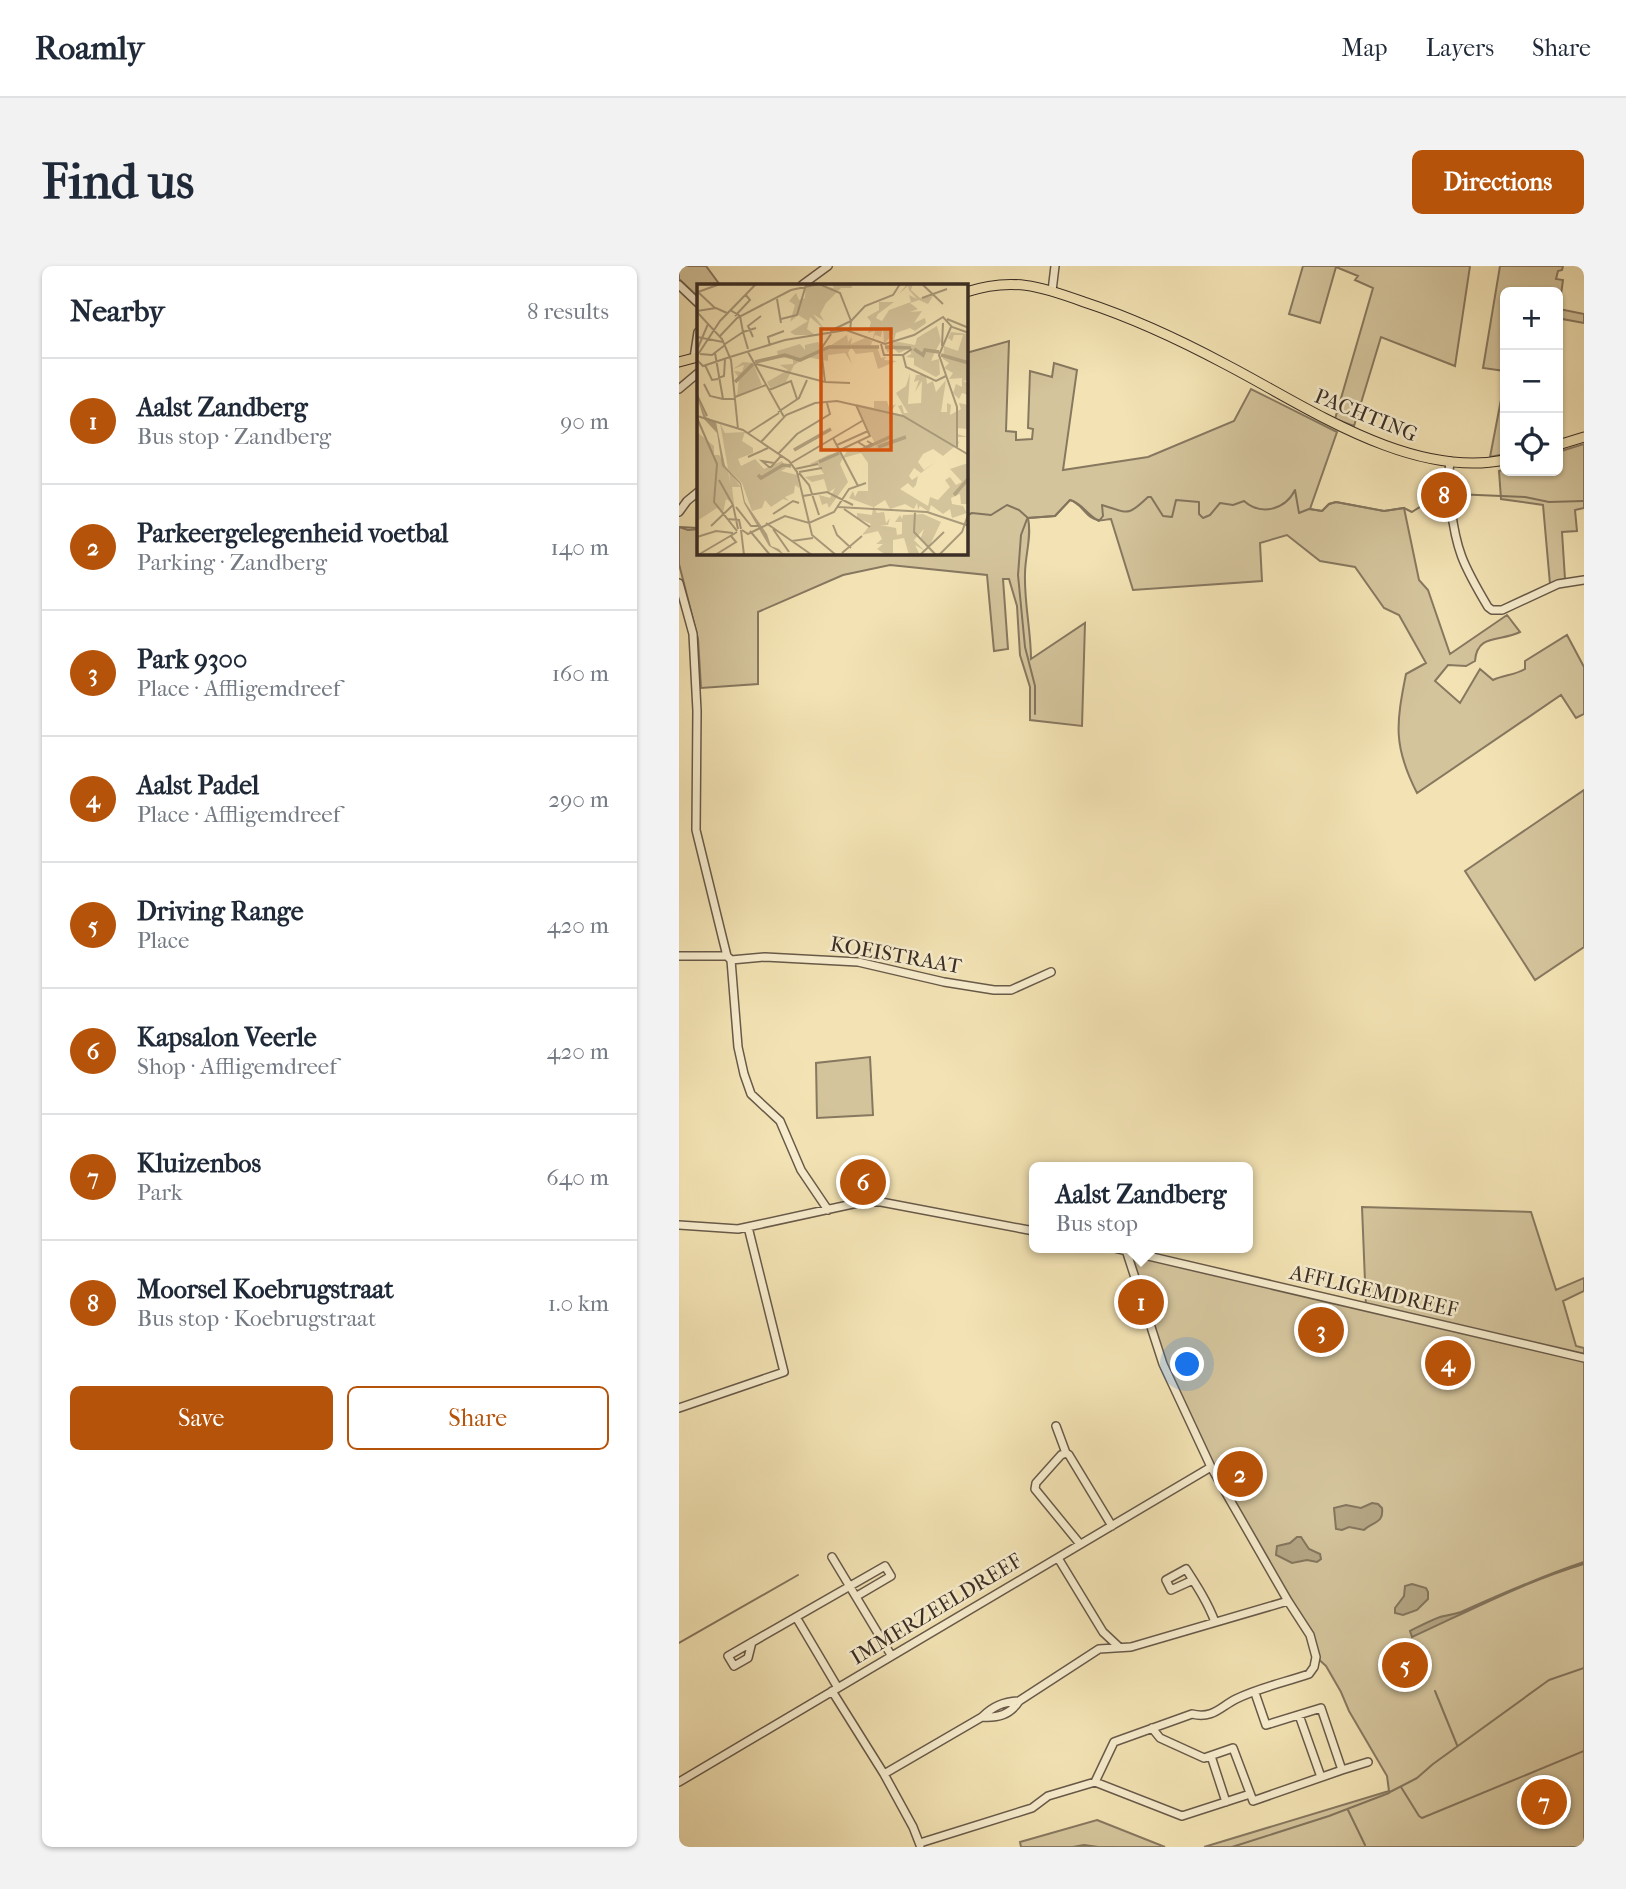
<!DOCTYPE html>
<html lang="en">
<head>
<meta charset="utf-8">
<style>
  :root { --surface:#fff; --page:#f2f2f3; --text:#1f2937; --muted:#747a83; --line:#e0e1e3; --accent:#b45309 }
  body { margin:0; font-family:"IM FELL French Canon",serif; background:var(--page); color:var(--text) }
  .controls { position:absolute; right:21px; top:21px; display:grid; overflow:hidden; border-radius:10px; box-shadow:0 2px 5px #0004 }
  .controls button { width:63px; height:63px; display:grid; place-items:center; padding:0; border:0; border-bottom:2px solid var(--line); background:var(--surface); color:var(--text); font:35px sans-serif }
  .you { position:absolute; left:509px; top:1099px; width:24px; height:24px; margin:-18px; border:5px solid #fff; border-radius:50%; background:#1a73e8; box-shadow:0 0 0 10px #1a73e833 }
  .badge { display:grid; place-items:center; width:46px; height:46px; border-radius:50%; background:var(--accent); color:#fff; font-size:23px; font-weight:700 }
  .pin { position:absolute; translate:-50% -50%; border:4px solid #fff; box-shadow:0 2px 7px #0006 }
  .popup { position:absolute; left:350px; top:896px; width:224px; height:91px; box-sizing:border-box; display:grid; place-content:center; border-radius:10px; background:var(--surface); filter:drop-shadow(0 2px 5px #0005); font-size:23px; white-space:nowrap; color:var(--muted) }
  .popup b { font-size:26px; color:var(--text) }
  .popup::after { content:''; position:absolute; left:50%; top:100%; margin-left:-14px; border:14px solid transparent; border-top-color:var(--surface) }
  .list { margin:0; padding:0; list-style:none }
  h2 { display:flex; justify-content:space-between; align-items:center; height:91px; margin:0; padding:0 28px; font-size:30px }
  h2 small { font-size:23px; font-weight:400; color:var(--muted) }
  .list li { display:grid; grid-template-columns:46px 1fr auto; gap:21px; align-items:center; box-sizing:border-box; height:126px; padding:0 28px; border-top:2px solid var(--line) }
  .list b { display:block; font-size:26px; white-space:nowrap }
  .list p { margin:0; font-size:23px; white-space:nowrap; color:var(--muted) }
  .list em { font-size:23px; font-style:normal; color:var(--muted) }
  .actions { display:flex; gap:14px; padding:21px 28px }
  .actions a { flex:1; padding:16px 0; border:2px solid var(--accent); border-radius:10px; text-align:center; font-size:24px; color:var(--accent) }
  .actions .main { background:var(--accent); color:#fff }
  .icon { flex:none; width:38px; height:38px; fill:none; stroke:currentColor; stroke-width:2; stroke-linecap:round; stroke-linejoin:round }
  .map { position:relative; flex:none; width:905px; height:1581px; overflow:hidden; border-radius:10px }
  header { display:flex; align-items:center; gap:42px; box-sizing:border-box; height:98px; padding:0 35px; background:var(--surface); border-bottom:2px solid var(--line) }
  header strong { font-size:33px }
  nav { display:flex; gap:38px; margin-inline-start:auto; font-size:24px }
  .intro { display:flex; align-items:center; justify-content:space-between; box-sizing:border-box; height:168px; padding:0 42px }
  h1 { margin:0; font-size:49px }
  .button { padding:18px 32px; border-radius:10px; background:var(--accent); color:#fff; font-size:24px; font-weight:700 }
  main { display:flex; gap:42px; padding:0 42px }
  aside { flex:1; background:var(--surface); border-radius:10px; box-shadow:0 2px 5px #0004 }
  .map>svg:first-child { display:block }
</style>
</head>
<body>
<header>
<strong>Roamly</strong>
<nav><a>Map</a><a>Layers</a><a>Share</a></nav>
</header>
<div class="intro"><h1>Find us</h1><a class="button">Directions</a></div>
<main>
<aside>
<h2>Nearby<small>8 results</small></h2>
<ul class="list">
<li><span class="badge">1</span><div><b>Aalst Zandberg</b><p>Bus stop · Zandberg</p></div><em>90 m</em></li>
<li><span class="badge">2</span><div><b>Parkeergelegenheid voetbal</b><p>Parking · Zandberg</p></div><em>140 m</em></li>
<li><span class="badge">3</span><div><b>Park 9300</b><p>Place · Affligemdreef</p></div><em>160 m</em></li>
<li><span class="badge">4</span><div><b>Aalst Padel</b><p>Place · Affligemdreef</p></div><em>290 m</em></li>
<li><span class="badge">5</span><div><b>Driving Range</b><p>Place</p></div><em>420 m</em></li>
<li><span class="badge">6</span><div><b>Kapsalon Veerle</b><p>Shop · Affligemdreef</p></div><em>420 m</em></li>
<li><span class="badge">7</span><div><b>Kluizenbos</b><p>Park</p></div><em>640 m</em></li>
<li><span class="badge">8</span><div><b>Moorsel Koebrugstraat</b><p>Bus stop · Koebrugstraat</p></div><em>1.0 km</em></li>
</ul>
<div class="actions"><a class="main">Save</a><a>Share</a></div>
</aside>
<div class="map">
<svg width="905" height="1581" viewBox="0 0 905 1581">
  <rect width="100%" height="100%" fill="#f3e3b4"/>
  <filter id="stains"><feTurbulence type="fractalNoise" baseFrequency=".00286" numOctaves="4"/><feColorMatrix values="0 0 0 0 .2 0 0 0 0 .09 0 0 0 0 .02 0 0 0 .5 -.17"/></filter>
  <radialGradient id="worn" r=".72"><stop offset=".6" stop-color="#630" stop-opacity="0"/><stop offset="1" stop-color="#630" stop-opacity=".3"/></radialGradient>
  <path fill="#d4c49c" stroke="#877860" stroke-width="2" d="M0,0H27L41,19H19V31L0,13Z
    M624,0H791L776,100L702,71L675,160L656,153L694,22L676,14L679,10L657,1L641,57L610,48Z
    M821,0H884L883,4L879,5L877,13L884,14L880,43L905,48V57L883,53L879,76V26H826V105L804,102Z
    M330,75L327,165L337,166V174L353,173L354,163L349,162L351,105L373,111L375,97L398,104L384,204L469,191L555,155L572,123L658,166L631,243L643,245L650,238L657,236L705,245L725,242L740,314L749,324L771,388L828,349L841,366C822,376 798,367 796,395L787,400L769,399L756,415L781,437L801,403L814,414C825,409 836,409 846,403V395L888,369L905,401V448L897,452L882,429L738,527C714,480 717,458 727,408L747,397L720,349L705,342L676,301L641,295L608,269L581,277L583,315L454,324L432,253C428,253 424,255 420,254C408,254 403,237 391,234L376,250L349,252C353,271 346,289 346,308C345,336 352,365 352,393L406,357L403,460L351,454V421L341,389L338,340L330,313H324L329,383L315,385L308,309L211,299L164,309L79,346V418L22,422L19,373L0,298V261L9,264L19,263V287H287V87Z
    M826,113V188L811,191Z
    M905,178V242L896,244L898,265L883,266L886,313L871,318L864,239L822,233L820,205L826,203V205H879V186Z
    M905,524V681L856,714L786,605Z
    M191,791L194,849L138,852L137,797Z
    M683,941L852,946L877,1024L905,1012V1025L884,1035L897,1080L905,1082V1581H525L710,1525L708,1510L670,1445L662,1426L647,1400L637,1391L631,1369L532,1201L484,1098L447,984L687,1040Z
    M418,1554L486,1581H342L341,1576Z"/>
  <path fill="#b4a583" stroke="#83755d" stroke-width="2" d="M693,1237L699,1238L703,1242C705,1258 694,1255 685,1264L670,1261L663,1264L657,1263L655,1242L667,1239L682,1242Z
    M618,1271H622L630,1283L641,1288L642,1293L638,1296L628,1294L613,1297L597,1289L598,1280L611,1277Z
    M905,1296V1298C845,1316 790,1345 733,1371L731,1365C741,1360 750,1355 761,1351C768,1349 776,1348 782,1346C822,1328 863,1310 905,1296Z
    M733,1318L747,1322L749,1326V1333L738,1344L724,1349L716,1347V1342L725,1330L726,1320Z"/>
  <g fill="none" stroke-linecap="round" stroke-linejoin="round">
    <path stroke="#83755d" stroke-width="2" d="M775,228L846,231L870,236L905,235
      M287,250L293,247L312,249L328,239L340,244L349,252L376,250L391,234C403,237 408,249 420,255L424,250L423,239C450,247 448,251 469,231H472L484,250L493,251L497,234L520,236V248L524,252L531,249L541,237L554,239L565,235C582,250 606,244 616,224L620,247L630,243L643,245L650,238L657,236L705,245L725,242L733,246L747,237H760L766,234
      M348,253L342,269L339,309L346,381L356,420V448
      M0,261L19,262
      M0,1377L119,1309
      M756,1425L778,1479
      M722,1521L740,1550L743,1552L905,1485
      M711,1526L738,1512L754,1498L870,1414L905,1402
      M669,1544L686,1579
      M394,1581L405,1579L419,1581
      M426,1581H435
      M553,1581L650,1550L710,1527"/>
    <defs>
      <path id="minor" d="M0,19L19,37
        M123,19L149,0
        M373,25L376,0
        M15,92L19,66
        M0,123L19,107
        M771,195C769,209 770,220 771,233C776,283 784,299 809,341L813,344H823L879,318L905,314
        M0,246L8,235L19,226
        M0,317L14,368L18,445L17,564L44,674L48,690L52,694L59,781L65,808L72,828L101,855L122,904L149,944
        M0,690H48
        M52,694L86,691L179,696L265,716L315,724H332L372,706
        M0,959L59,963L183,936H202L355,965
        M435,982L905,1092
        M0,1142L105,1106L69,961
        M377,1160L387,1187
        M401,1278L356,1223L357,1217L382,1189L387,1187L390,1189L433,1260
        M153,1291L212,1389
        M379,1292L424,1366L440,1381
        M514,1314L492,1324L487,1314L507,1303C518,1320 529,1337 536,1356
        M117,1351L159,1422
        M73,1376L69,1392L55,1400L49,1390L206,1300L212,1310L178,1330
        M153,1425L205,1508L234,1561L241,1579
        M620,1449L642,1511
        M303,1451C319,1452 331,1449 340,1435L420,1383L452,1381L609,1335
        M473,1462L481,1472L525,1492L554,1482L574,1535L663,1504L642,1442L587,1459L576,1427
        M532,1490L547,1536
        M663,1504L689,1496
        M205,1508L303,1451C314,1440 324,1436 340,1435
        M0,1516L532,1201
        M416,1516L503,1550L571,1528
        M241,1577L353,1542L369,1530L416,1516L435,1476L513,1448C534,1453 541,1441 557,1433C579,1422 607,1416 630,1408L635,1401L637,1391L631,1369L609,1335L532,1201L484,1098L447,984"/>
      <path id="major" d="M287,26C333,11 361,20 405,36C454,52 501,74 546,98C627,140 730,213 826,194
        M0,96L19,91
        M879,179L905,171"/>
    </defs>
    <use href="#minor" stroke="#685a49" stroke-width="10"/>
    <use href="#major" stroke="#3a2d25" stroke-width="11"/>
    <use href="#minor" stroke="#f7edce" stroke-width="7"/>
    <use href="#major" stroke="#f3e3b4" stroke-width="9"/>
  </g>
  <g text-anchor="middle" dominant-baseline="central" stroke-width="5" stroke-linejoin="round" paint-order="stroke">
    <g font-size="21" fill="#3a2d25" stroke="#f7edce">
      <text transform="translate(687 149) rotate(22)">PACHTING</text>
      <text transform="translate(217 689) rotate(10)">KOEISTRAAT</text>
      <text transform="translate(695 1025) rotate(13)">AFFLIGEMDREEF</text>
      <text transform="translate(257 1343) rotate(-31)">IMMERZEELDREEF</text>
    </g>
  </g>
  <g transform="translate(18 18)">
    <rect width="271" height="271" fill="#f3e3b4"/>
    <path d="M109,0L137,4L135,0H154L155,4H144L129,19L123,30L127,37L116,30L128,46L113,33L110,45L118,51H98L93,48L111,37L101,31L93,38L98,21L92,17L99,9L102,16L108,14ZM210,0H216L214,6L223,14L236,12L231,20L222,16L213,19L221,25L213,28L225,27L217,39L228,34L229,39L218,47L213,44L199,49L197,57L218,61L220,54L240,42L244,57L239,66L243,67L238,68L234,77L242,75L243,90L239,93L217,81V74L209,73L214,70L213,64L202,69L194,63L191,69L188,63L196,58V50L187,60L186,42L184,53L178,51L173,63H180L184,74L189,73L187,76L200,77L181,85L176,68L159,70L154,63L151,69L155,80L148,69L131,71V77L110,73L97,81L89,98L73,104L70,98L91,86L83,81L96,80V75L81,73L80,67L103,60L108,66V61L121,58L128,65L150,51L151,58L155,53L154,60L168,54L175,57L178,47L171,49L174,38L170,33L182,26V18H197L181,30L179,34L185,37L192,26L214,18L212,11L220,15L212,6L211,2L202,10ZM254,48L271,50V96L266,97L271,99V111L265,109L262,115L256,109L259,100L265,103V94L252,95L256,89L247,84L252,79L246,75L247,62L261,67L266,51H257L255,57L251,54ZM46,78L56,79L65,101L40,112L42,94L37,87L45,88L47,81L36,85ZM213,89L211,120L224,119L225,97L218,108L222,96L217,98L219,91H229L230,100L236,97L239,108L249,96L244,128H250V119L254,121L253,131L264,125L262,119L271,121V145L260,144V150L271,153H260L262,159L246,172L236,165L226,170L221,178L227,186L241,176L224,189L217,184L212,192L215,196L221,192L219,201L216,204L211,199L203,205L231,222L233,213L241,216L253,203L248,196L253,193L259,201L265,198L253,185L271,179V220H264L263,210L254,214L255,220L266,222L270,229L255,234L253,225L246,230L234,221L232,228L223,222L221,226L220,219L217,225L208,220L193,225L188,216L177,223L180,229L187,228L189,239L193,234L191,241H183L199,244L200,251L205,250V238H198L203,231L205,235L206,231L226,230L244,238L232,263L223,256L227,245L217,256L228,267L218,261L223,271H212L207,254L196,256V269L189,271L180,265L186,260H179L185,255L181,247L165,251L174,240L160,234V229L175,231L176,223L152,214L156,207L158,213L161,207H171V179L164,169L146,174L143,180L151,198L132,224L130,219L125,221L122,211L133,214L138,204L131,209L127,195L115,198L108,193L127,190L120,180H113L131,171L143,168L146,173L151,166L179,162L159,120L177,124V117H190L192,123L199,120L194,128L206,132L201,122L205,121L207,129H211L199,109L209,102ZM23,139L28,149L48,148L45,157L56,164V169L41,175L44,182L58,175L67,185L85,177L89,184L84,187L100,191L102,204L98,201L97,209L88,213L92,217L86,215L74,223L68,216L65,224L55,227L45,199L31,185ZM0,148L17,162V171H22L31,186L33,200L32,187L44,203H35L37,220L29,215L26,229L20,224L0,237Z" fill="#d4c49c"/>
    <path d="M0,113L9,133L19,138L28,182L44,199L48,218L70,250L74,262L82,265L87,271L72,262L47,219L43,200L25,182L20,149L7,135Z" fill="#b4a583"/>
    <path fill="none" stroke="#b4a583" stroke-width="3.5" d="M188,63L214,64M217,65L226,71L228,66L242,68M244,71L272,79M58,78L88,71L103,76L132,63H182M38,98L56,80M181,163L209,153M97,166L134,145M162,167L195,152M122,178L142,169M61,191L64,194L86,181L94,182M257,211L272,194"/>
    <path fill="none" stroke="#a99a7b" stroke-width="2" d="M225,0L246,20M1,8L18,24M1,8L23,0M225,14L250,5M80,15L84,39M0,27L19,24L30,29M0,28L25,55L34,76L41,145M38,32L53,16L48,10M84,35L100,31L109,1M250,35L272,44M254,43L242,71L260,123V163M133,47L154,37M153,47L154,37L168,22L196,11L203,0M23,52L40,34L94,6L122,0L143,9L154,37M0,53L26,58M56,53L51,42L64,32M28,60L46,48L43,32L33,26M184,60L187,71H206L215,65M73,62L71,53L87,47M245,62L246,39M51,65L46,48L59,44M0,66L11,40M51,68L87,133M18,69L26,115H38M3,70L15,71L28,61M206,71L209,83L239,97L249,92M0,72L23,37L59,0M33,73L88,56L149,46L188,60L217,51L246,33L255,43L272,49M0,76L6,82L33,73M59,80L128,98M8,81L15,96L21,95M21,94L27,92L28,75M128,98L124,65L134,50M128,98L153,99M7,100L13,112L26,115M72,106L94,97L100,115M0,111L10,132M38,113L69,101M81,128L102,114L110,96M0,132L46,146L92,177L100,188L115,251L139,271M0,134L20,180L17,218L40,247M51,149L82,129M136,154L161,202M64,158L89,131L118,119L140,117L206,132L272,171M161,158L169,163L175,160L170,157M140,161L171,147M143,166L173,152L159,121M81,170L100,150L133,130L130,119M51,173L71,164M77,179L65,177L72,183H74L84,172M94,179L165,137M98,185L121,180M102,188L125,184M102,189L112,201L122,231M22,196L36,221L41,245M106,212L130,208L156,221M39,223L54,242H62M141,223L230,228L272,242M147,225L173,243M218,228L217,248L239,271M76,230L96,217L102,219M30,235L42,236L44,245M69,239L115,271M136,241L140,251L154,264M14,242L36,221M76,245L92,268M44,246L47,271M45,246L51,250L88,232L112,239L137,228L152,205L169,199M53,247L73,271M0,253L19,247L36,249M95,257L116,254M145,269L165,252M1,271L40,248M18,271L39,258L34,252M223,271L247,248M242,271L265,248L272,228"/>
    <path fill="#d7550e" fill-opacity="0.15" stroke="#d7550e" stroke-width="3.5" d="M124,45H194V166H124Z"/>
    <rect width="271" height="271" fill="none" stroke="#3a2d25" stroke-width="3.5"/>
  </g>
  <rect width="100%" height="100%" filter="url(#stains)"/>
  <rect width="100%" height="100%" fill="url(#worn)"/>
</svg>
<div class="controls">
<button>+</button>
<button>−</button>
<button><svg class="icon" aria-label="locate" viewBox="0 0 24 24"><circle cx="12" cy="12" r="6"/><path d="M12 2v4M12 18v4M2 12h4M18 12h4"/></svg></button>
</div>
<div class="you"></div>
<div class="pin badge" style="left:462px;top:1036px">1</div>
<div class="popup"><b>Aalst Zandberg</b>Bus stop</div>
<div class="pin badge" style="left:561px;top:1208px">2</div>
<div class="pin badge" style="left:642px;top:1064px">3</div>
<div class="pin badge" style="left:769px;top:1097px">4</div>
<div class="pin badge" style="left:726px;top:1399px">5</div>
<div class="pin badge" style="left:184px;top:916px">6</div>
<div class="pin badge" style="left:865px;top:1536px">7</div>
<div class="pin badge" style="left:765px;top:229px">8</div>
</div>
</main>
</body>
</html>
